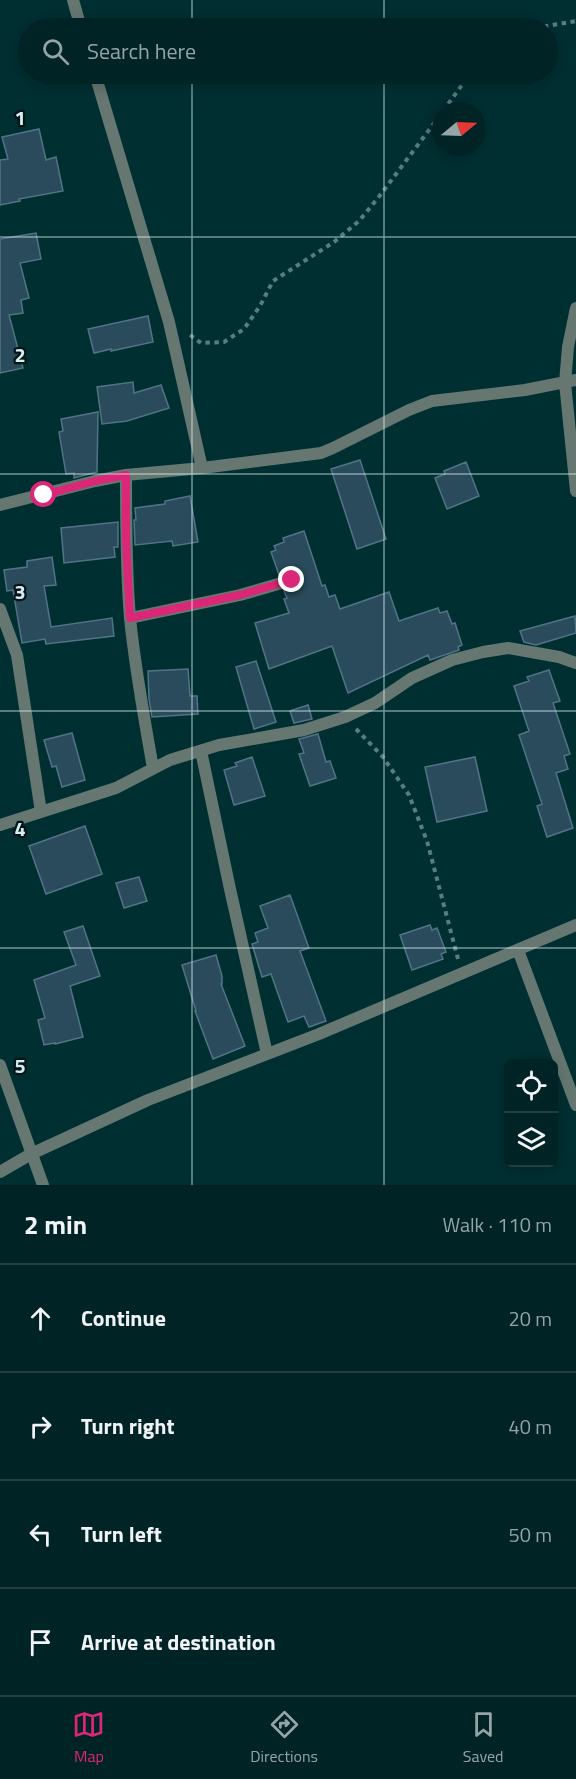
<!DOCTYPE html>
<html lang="en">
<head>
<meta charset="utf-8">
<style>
  :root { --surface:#002326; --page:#0e2f32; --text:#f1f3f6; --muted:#95a4a7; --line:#224043; --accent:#db2777 }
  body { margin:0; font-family:"Titillium Web",sans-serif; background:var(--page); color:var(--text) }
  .controls { position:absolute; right:18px; bottom:18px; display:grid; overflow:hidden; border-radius:9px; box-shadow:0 3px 15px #0003 }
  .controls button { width:54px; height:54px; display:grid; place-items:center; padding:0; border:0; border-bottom:2px solid var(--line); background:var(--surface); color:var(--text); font:30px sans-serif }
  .compass { position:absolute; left:432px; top:102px; width:54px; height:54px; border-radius:50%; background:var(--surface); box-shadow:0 3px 15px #0003; rotate:71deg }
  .stop { position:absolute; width:18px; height:18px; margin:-14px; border:4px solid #db2777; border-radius:50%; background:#fff }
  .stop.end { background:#db2777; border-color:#fff; box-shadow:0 2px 6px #0008 }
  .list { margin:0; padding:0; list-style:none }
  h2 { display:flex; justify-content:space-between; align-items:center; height:78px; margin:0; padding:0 24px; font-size:26px }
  h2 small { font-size:20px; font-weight:400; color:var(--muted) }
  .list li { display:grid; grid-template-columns:39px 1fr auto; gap:18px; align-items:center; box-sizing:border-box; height:108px; padding:0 24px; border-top:2px solid var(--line) }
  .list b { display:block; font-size:22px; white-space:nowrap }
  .list em { font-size:20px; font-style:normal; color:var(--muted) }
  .icon { flex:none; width:33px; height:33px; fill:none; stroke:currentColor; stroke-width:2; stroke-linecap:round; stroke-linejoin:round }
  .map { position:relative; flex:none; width:576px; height:1185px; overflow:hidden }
  .search { position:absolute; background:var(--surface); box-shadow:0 3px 15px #0003; left:18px; right:18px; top:18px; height:66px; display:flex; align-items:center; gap:15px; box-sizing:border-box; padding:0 21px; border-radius:33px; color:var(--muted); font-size:22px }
  .sheet { height:510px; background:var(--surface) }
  nav { display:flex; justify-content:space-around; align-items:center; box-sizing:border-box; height:84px; border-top:2px solid var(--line); background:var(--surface); font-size:16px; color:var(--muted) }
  nav a { display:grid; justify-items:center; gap:3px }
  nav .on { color:var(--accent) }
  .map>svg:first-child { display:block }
</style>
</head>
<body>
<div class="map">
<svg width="576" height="1185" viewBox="0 0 576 1185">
  <rect width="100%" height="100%" fill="#002f32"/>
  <path fill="#294b5b" stroke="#517485" stroke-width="1.5" d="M39,129L46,160L56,157L63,191L19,199L20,201L0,205V160L8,159L2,137Z
    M36,233L41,259L20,263L29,298L21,300L23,313L9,315L23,368L0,373V239Z
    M148,316L153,342L111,351V349L94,353L88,329Z
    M133,382L134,393L161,385L169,408L127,421L102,424L97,387Z
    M98,412L97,472L74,478V473L66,474L59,432L63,431L61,419Z
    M360,460L386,539L357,549L331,469Z
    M466,462L479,496L447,509L435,478L445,474L444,471Z
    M190,496L198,542L173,546L172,541L135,545L134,520H136L135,508L165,504V501Z
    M118,522V547H114L115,557L64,563L61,528Z
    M304,531L322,586L325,585L329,597L335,595L340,609L389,592L399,621L438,608L440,613L447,611L452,624L455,623L462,645L458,647L459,650L430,660L428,655L348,693L332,646L269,669L255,623L289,613L284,599L287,598L284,591L297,586L300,581L298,575L295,572L279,575L271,552L276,550L274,546L284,542L283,538Z
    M52,557L56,585L44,586L51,627L112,618L114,636L46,644L45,639L22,643L13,590L7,591L4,570L27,567V561Z
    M575,616L576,633L536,645L524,642L520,631Z
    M256,661L276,722L254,729L236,667Z
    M188,669L190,696H197L198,714L152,717L149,699L148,671Z
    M549,670L560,701L553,703L570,754L564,756L568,769L556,773L573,828L547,837L537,806L542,804L519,735L529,731L514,686L529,681L527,677Z
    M308,705L312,719L294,723L290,711Z
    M72,733L85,780L62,787L56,766L52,767L44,740Z
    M318,734L326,762L330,761L336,778L310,786L299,754L304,753L299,739Z
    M252,757L265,796L234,805L224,770L237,766L235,763Z
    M475,757L487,811L437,822L425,767Z
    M85,826L102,874L46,894L29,846Z
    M139,877L147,901L124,908L116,883Z
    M290,895L309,948L300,951L326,1021L309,1027L304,1016L288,1022L271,974L262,977L252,944L258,942L255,933L268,928L260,906Z
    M430,925L432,930L437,928L446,952L441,954L443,959L412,970L400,935Z
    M83,926L100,976L70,986L83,1037L55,1044V1043L44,1045L38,1020L45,1018L34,980L76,965L64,932Z
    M216,955L222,976V984H221L245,1046L213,1059L195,1011H196L182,965Z"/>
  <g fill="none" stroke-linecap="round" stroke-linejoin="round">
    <path stroke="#587d80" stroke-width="4" stroke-dasharray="4.5 4.5" stroke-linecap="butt" d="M535,28L576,21
      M443,111L470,74
      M190,335L201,343L224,342L244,329L260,306L273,281L334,242L359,221L378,198L441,114
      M356,729L383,757L409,795L427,841L458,959"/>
    <path stroke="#667771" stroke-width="12" d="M73,0L81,28
      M95,74L169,322L202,468
      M576,308L568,347L565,383L576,491
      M126,475C126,523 126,570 130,618C135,668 144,718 153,768
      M0,505L95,481L126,475L202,468L321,453L333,448L409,410L432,401L525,390L576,380
      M0,609L17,655L41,812
      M130,618L240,595L292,580
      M201,751L230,889L267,1054
      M0,825L116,788L170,760L219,745L304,730L345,717L375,703L412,678L452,660L483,652L508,648L559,657L576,663
      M518,950L576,1105
      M0,1065L43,1185
      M0,1172L31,1154L148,1100L319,1034L576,925"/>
  </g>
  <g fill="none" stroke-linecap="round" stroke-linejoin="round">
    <path stroke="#db2777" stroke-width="8" d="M44,495L95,481L126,475V540L130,618L240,595L292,580"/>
  </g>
  <path fill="none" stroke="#d6edef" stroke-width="1.5" stroke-opacity="0.55" d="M192,0V28M384,0V28M192,74V1185M384,74V1185M0,237H576M0,474H576M0,711H576M0,948H576"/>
  <g font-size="20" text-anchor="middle" font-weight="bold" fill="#d6edef" stroke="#041416" stroke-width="4.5" stroke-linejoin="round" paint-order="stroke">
    <text x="20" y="125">1</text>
    <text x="20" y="362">2</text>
    <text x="20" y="599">3</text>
    <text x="20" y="836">4</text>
    <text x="20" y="1073">5</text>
  </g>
</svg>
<div class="controls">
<button><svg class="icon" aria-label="locate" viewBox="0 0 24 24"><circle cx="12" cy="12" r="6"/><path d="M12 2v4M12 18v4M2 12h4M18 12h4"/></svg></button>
<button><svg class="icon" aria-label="layers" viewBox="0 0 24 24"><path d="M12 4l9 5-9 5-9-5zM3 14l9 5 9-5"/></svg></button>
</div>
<svg class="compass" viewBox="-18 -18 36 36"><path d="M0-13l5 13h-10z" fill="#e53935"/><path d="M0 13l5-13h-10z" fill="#95a4a7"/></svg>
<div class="stop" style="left:44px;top:495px"></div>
<div class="stop end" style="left:292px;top:580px"></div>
<div class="search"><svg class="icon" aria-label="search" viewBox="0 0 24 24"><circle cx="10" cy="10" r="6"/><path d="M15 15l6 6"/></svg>Search here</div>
</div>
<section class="sheet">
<h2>2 min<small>Walk · 110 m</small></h2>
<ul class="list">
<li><svg class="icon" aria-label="ahead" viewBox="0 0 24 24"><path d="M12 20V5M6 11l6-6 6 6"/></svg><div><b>Continue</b></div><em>20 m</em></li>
<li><svg class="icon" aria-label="right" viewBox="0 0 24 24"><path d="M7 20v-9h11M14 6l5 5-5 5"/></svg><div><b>Turn right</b></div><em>40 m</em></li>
<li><svg class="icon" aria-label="left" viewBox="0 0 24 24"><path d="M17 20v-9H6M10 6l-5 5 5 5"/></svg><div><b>Turn left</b></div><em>50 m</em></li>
<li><svg class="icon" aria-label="arrive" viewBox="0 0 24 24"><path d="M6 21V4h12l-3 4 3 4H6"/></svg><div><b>Arrive at destination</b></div></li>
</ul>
</section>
<nav>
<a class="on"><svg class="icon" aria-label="map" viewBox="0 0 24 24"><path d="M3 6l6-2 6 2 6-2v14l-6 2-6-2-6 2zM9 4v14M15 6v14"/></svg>Map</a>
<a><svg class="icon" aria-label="directions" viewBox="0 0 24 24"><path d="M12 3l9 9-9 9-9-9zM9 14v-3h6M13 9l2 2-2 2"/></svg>Directions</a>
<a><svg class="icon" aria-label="saved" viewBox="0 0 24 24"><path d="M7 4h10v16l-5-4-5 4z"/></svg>Saved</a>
</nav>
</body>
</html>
